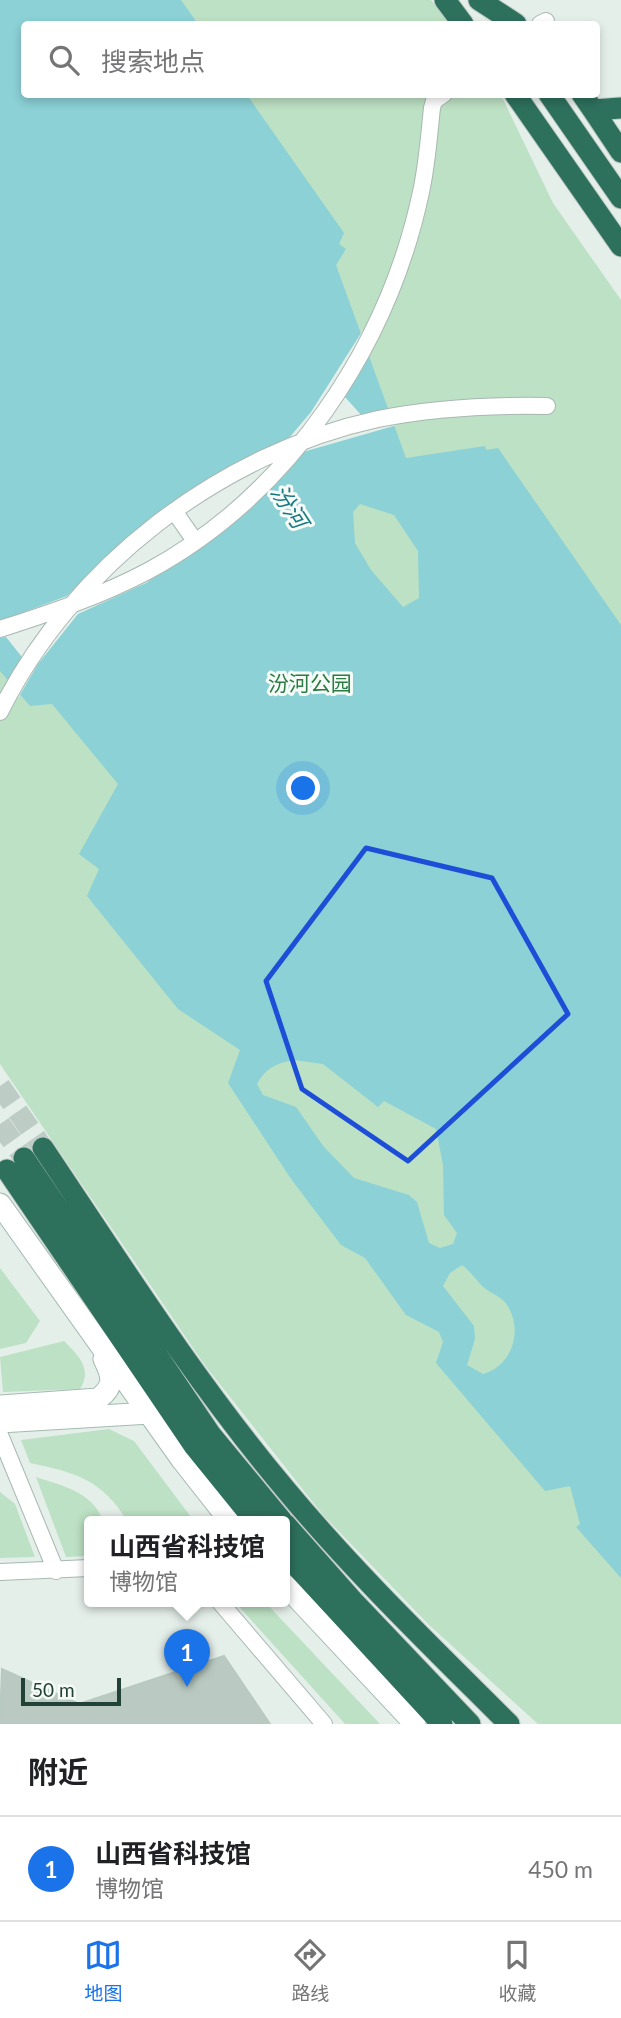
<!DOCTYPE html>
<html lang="zh">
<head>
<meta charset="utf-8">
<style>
  :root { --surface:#fff; --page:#f6f6f6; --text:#202124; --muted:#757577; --line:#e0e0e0; --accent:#1a73e8 }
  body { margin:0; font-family:Lato,"Noto Sans SC",sans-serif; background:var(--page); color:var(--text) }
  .scale { position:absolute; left:21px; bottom:18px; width:100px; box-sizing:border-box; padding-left:7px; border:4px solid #234237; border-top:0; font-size:19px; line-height:24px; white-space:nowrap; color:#234237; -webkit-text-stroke:5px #f6fbf8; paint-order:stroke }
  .you { position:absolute; left:304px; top:789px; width:24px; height:24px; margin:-18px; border:5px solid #fff; border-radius:50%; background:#1a73e8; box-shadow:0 0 0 10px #1a73e833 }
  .badge { display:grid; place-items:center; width:46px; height:46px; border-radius:50%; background:var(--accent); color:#fff; font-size:23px; font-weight:700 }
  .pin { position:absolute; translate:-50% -58px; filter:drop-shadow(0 2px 4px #0008) }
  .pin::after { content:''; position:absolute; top:37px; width:24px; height:21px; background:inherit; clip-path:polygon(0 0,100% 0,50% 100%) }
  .popup { position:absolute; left:84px; top:1516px; width:206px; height:91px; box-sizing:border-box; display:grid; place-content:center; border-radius:7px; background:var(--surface); filter:drop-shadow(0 2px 5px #0005); font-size:23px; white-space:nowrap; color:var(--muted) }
  .popup b { font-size:26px; color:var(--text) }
  .popup::after { content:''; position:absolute; left:50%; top:100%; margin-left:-14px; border:14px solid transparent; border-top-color:var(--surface) }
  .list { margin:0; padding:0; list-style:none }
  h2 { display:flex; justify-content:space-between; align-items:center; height:91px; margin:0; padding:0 28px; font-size:30px }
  h2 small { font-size:23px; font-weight:400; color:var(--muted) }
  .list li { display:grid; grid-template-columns:46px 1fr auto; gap:21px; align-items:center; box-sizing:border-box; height:105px; padding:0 28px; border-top:2px solid var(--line) }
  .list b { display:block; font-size:26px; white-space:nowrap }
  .list p { margin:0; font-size:23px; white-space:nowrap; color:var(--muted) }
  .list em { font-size:23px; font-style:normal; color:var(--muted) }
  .icon { flex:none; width:38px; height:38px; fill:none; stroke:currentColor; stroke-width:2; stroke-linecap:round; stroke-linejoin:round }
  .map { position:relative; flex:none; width:621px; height:1724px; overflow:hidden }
  .search { position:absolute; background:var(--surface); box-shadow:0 4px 10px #0003; left:21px; right:21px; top:21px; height:77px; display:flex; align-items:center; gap:18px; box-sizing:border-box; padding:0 24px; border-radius:7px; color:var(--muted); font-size:26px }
  .sheet { height:196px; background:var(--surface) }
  nav { display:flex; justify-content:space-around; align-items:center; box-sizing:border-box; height:98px; border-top:2px solid var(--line); background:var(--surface); font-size:19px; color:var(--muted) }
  nav a { display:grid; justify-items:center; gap:4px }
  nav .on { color:var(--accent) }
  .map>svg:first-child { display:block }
</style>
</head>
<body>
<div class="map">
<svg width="621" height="1724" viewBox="0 0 621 1724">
  <rect width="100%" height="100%" fill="#e5efea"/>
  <path fill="#bde1c4" d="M0,0H431L450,24H24V94L501,95L553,203L621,300V1724H538L429,1625L323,1515L204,1364L0,1064Z
    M0,1268L40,1321L26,1343L0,1349Z
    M64,1341C78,1355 93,1369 80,1389L3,1392L0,1357Z
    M109,1429L134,1441L194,1521H127C103,1480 74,1472 30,1463L21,1440Z
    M36,1477C63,1486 93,1492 103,1521H89V1556L66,1557Z
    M0,1492L15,1504L35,1557L0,1558Z
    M234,1601H264L380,1724H345Z"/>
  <path fill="#8bd1d6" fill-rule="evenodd" d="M0,0H181L198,24H24V94L247,95L344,233L339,244L346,249L336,265L406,458L485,446L486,450L498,448L621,625V1578L576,1527L580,1524L570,1486L545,1491L436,1363L443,1342L439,1332L406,1315L365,1258L341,1245L291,1179L228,1083L240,1050L178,1009L87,896L99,869L79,854L118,784L52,704L30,706L0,671ZM360,504L394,515L418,551L419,598L403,607L371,570L355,543L353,512ZM294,1060L323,1064L378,1107L384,1101L436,1129L443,1165L444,1215L457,1233L453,1244L440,1248L429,1243L417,1202L409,1195L354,1178L324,1147L296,1107L263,1095L257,1084C266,1068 276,1063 294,1060ZM462,1265C470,1271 474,1277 481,1285C490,1294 502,1295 509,1308C523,1334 510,1367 483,1374L467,1365L475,1339L474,1326L443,1286L450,1273Z"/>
  <path fill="#e5efea" d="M363,330L371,352L344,396L363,417L392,411L397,425L303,452L271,487L219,534L146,583L78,614L38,664L18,698L6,684L22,657L6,637L0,638V621L67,596L133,533L168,506L237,462L289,438L311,412Z"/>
  <path fill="#bacac2" stroke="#b7c9c0" stroke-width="2" d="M224,1656L270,1724H0L2,1669L79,1704Z"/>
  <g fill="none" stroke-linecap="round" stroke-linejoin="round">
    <path stroke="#beccc6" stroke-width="21" stroke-dasharray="21 10" stroke-linecap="butt" d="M0,1086L43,1148
      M0,1124L24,1158"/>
    <defs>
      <path id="street" d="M540,24L546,21
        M174,511L195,541
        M0,629C50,613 101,596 148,571C289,495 388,347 421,192C427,165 429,136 432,108L434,101L444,94
        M0,712C72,567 220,453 378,419C433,408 491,405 547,406
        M0,1435L56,1571
        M0,1572L89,1568
        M219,1601L324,1724"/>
      <path id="secondary" d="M0,1204L182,1460L230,1521
        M0,1406L98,1399C115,1386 113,1377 104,1359
        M0,1422L150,1413
        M285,1585L415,1724"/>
      <path id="highway" d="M445,0L463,24
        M479,0L516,24
        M515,94L621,246
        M549,94L621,198
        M582,94L593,110L621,108
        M593,110L621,152
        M43,1148C120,1263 196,1383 286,1490C355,1573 433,1648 509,1724
        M24,1158L211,1435L282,1521
        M7,1170L195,1447L255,1521
        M285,1524L353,1601L470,1724
        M285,1554L442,1724"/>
    </defs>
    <use href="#street" stroke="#a7b8b1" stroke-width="18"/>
    <use href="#secondary" stroke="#a3bbb1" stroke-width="23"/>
    <use href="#highway" stroke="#c1cac7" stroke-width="23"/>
    <use href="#street" stroke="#fff" stroke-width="16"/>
    <use href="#secondary" stroke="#fff" stroke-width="21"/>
    <use href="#highway" stroke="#2d705c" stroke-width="21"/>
  </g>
  <path fill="none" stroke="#1d4ed8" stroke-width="5" stroke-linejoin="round" d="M366,848L492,878L568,1014L408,1161L302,1089L266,981Z"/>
  <g text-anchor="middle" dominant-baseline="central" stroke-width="6" stroke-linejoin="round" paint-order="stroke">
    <g font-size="21" fill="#2a7c42" stroke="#f6fbf8">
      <text x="310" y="682">汾河公园</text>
    </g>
    <g font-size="23" font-style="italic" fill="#197b82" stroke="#f6fbf8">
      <text transform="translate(290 506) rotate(57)">汾河</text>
    </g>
  </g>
</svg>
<div class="scale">50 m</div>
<div class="you"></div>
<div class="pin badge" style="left:187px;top:1687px">1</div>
<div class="popup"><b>山西省科技馆</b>博物馆</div>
<div class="search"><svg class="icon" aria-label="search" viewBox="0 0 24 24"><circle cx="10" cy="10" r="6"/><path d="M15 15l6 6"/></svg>搜索地点</div>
</div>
<section class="sheet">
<h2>附近<small></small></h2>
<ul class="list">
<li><span class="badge">1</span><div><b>山西省科技馆</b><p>博物馆</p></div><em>450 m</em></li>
</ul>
</section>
<nav>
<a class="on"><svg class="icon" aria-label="map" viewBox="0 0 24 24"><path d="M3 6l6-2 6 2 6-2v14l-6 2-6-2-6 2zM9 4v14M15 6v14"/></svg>地图</a>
<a><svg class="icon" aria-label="directions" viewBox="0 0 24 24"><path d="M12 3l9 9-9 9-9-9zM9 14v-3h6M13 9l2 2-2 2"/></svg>路线</a>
<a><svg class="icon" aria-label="saved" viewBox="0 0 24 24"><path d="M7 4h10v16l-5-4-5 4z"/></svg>收藏</a>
</nav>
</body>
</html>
